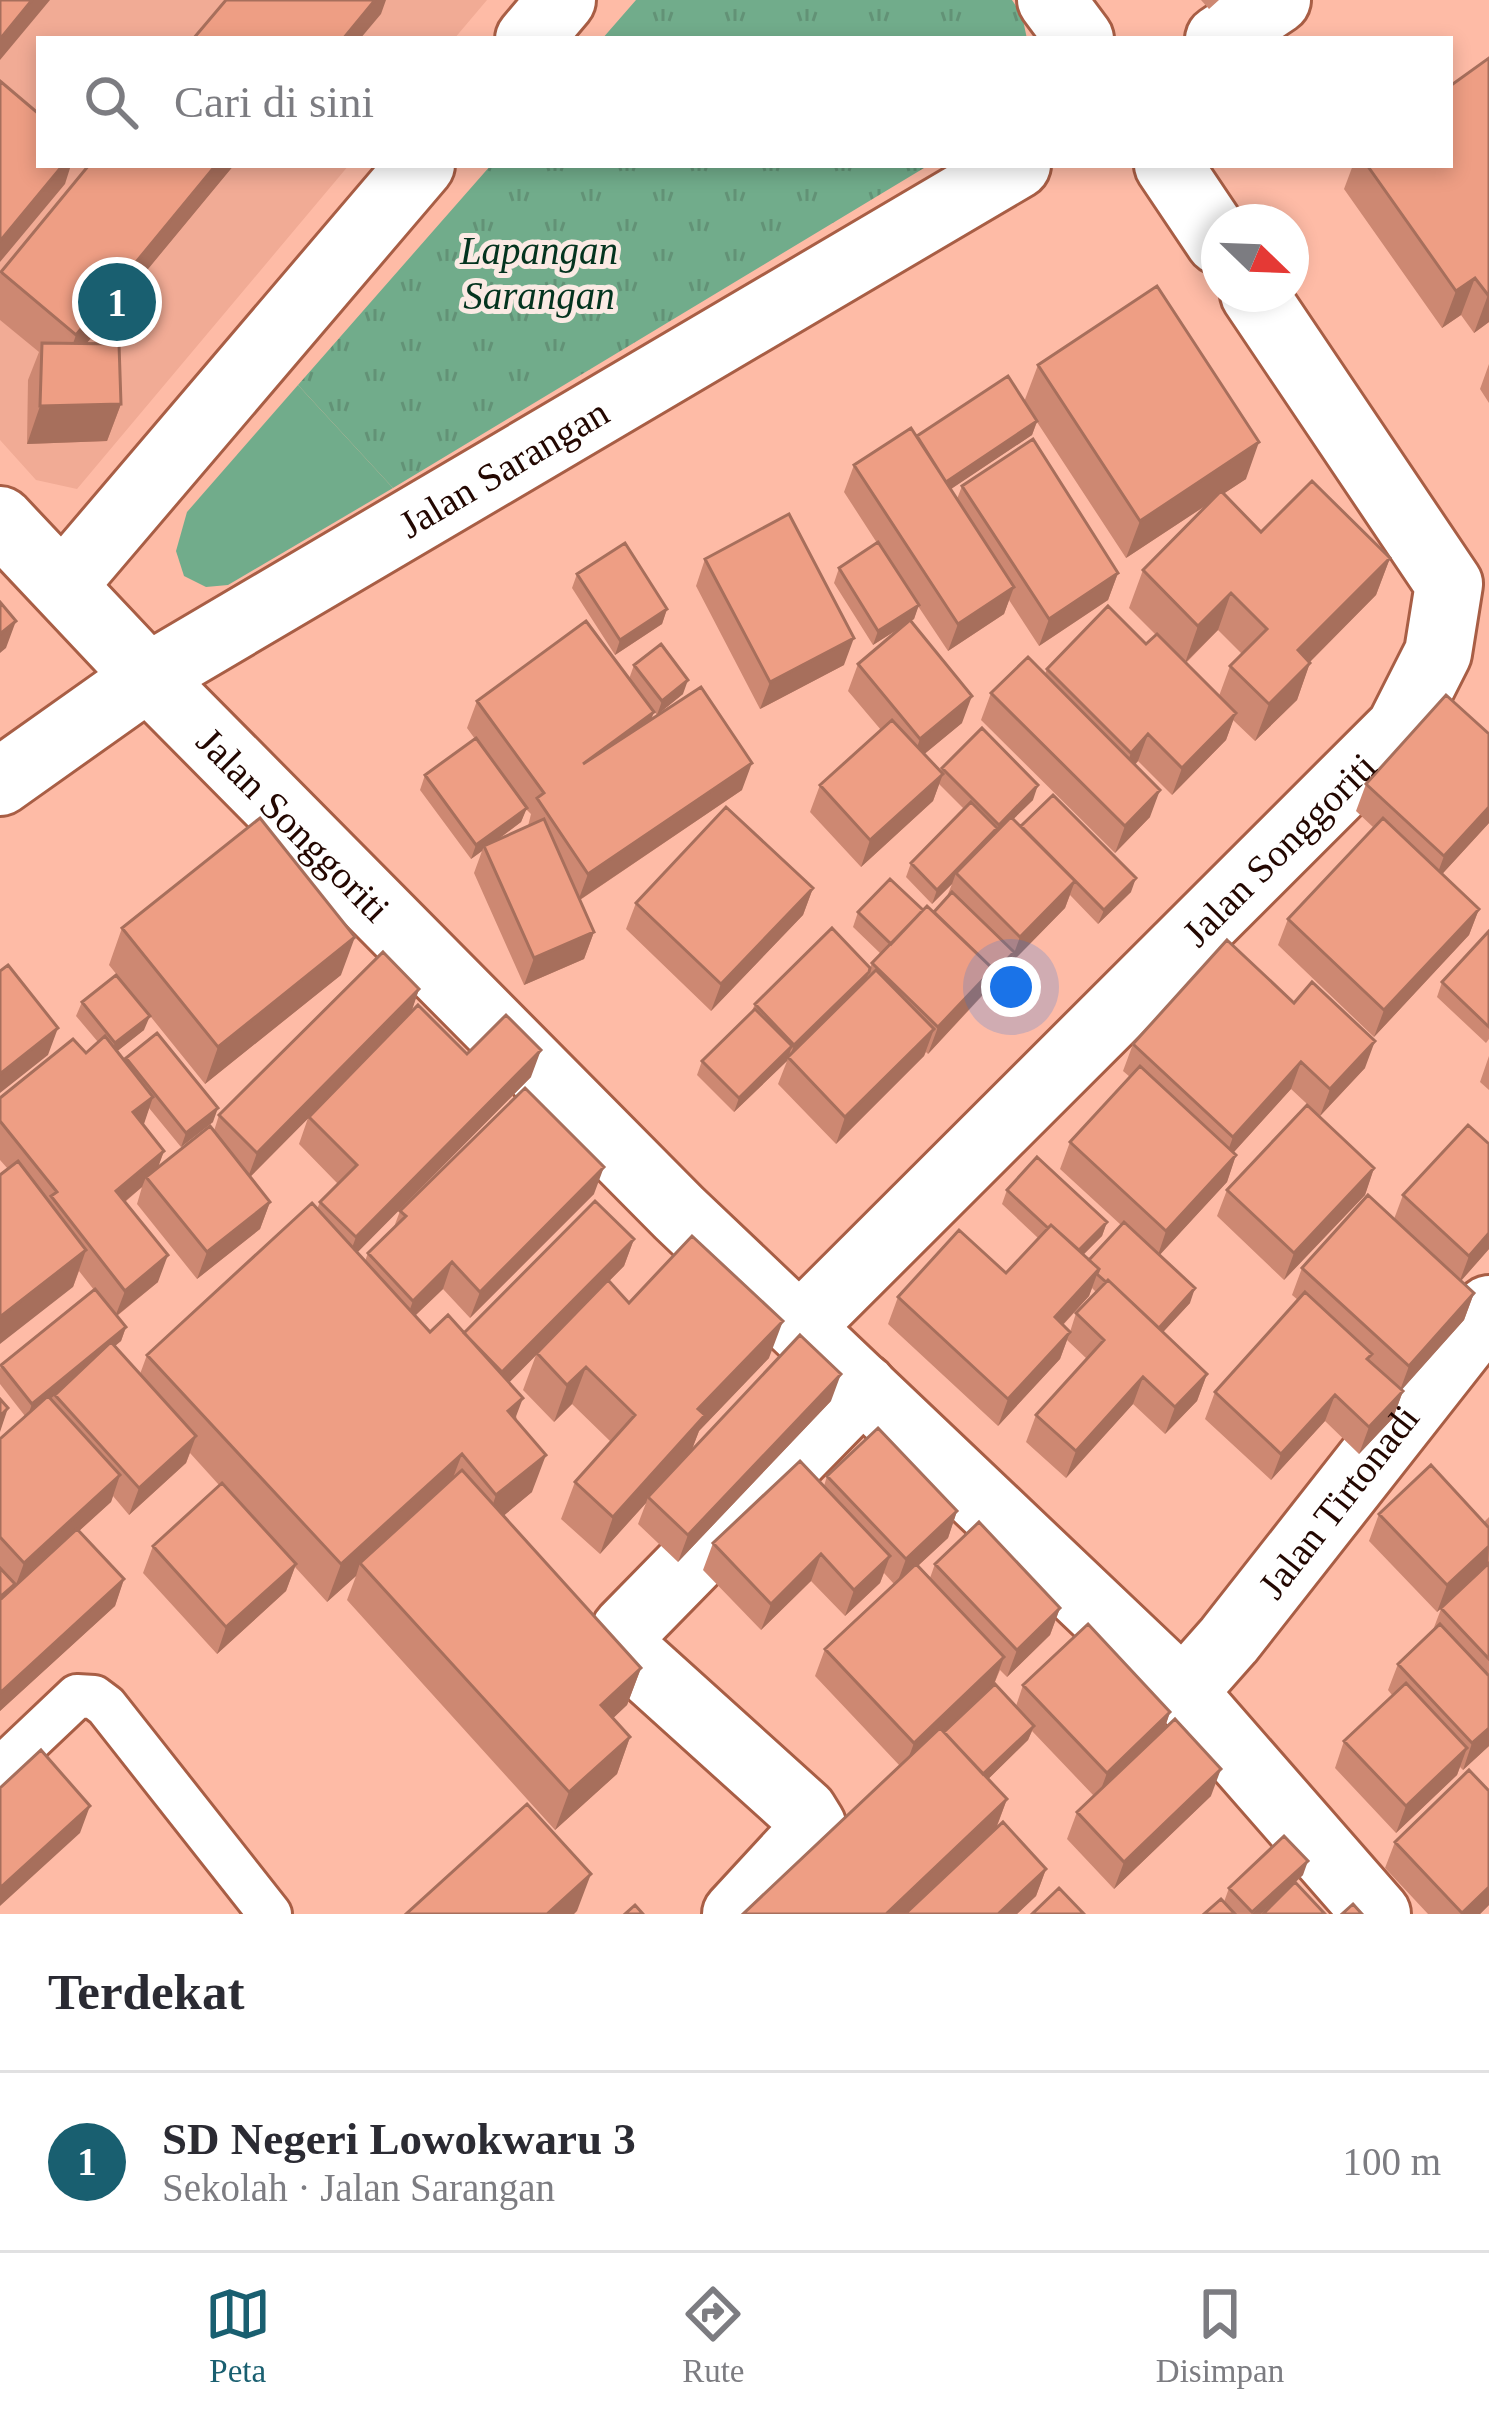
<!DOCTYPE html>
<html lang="id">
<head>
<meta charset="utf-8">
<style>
  :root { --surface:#fff; --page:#f2f2f3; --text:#2b2b33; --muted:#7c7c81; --line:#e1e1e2; --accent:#195f70 }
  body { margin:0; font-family:"Times New Roman",serif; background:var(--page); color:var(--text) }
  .compass { position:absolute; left:1201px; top:204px; width:108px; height:108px; border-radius:50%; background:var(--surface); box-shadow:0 6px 18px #0003; rotate:113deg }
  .you { position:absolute; left:1011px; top:987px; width:42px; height:42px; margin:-30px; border:9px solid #fff; border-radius:50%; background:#1a73e8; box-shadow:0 0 0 18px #1a73e833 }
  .badge { display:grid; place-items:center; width:78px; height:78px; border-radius:50%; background:var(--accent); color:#fff; font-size:39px; font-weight:700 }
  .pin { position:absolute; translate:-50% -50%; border:6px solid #fff; box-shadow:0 3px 12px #0006 }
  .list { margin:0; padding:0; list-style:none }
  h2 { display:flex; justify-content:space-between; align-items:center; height:156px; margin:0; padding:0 48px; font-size:51px }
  h2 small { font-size:39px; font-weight:400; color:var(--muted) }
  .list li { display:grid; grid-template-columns:78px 1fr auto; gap:36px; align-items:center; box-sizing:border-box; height:180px; padding:0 48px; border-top:3px solid var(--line) }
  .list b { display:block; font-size:45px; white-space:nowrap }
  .list p { margin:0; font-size:39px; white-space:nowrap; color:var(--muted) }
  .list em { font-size:39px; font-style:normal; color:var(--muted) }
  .icon { flex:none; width:66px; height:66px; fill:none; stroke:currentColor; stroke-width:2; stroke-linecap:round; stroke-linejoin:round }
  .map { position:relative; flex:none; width:1489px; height:1914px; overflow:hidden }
  .search { position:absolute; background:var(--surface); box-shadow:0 6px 18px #0003; left:36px; right:36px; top:36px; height:132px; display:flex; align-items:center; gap:30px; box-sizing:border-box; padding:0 42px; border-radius:0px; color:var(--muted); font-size:45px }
  .sheet { height:336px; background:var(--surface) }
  nav { display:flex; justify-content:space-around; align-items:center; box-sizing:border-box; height:168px; border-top:3px solid var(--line); background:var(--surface); font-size:33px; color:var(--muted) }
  nav a { display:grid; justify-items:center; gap:6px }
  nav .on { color:var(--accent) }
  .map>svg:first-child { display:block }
</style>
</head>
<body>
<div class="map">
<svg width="1489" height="1914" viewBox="0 0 1489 1914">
  <defs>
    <pattern id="park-tufts" width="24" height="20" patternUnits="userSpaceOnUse" patternTransform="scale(3)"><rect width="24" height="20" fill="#71ac8b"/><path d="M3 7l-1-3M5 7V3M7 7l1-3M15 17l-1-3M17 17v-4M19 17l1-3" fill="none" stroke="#629276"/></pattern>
  </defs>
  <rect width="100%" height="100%" fill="#febba6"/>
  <path fill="#f1ab95" d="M0,0H487L454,39H39V165H349L77,489L36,480L0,440Z"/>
  <path fill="#71ac8b" d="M298,385L393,488L228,585L206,587L184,576L176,551L187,512Z"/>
  <path fill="url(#park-tufts)" d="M636,0H1012L1022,15L1027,39H602Z
    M491,165H929L393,488L298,385Z"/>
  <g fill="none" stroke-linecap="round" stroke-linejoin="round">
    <defs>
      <path id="service" d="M0,1769L77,1696L94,1697L106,1706L270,1914"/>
      <g id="minor">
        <path d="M1051,0L1080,39"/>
        <path d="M529,39L562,0"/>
        <path d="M1168,165L1219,241"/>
        <path id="s1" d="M0,520L148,677L679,1213L1183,1692L1377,1914"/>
        <path d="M63,585L421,165"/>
        <path id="s2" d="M801,1326L1400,728L1438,653L1449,584L1254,294"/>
        <path id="s3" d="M1183,1692L1229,1640L1489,1309"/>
        <path d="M736,1914L807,1837L812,1825L804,1812L627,1652L621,1641L625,1630L863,1387"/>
      </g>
      <g id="secondary">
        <path d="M1219,39L1277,0"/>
        <path id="s4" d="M0,782L148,677L1017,165"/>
      </g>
    </defs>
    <use href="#service" stroke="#a85e45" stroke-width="48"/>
    <use href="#minor" stroke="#a85e45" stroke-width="72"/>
    <use href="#secondary" stroke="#a85e45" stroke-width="72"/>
    <use href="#service" stroke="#fff" stroke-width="42"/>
    <use href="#minor" stroke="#fff" stroke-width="66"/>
    <use href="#secondary" stroke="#fff" stroke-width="66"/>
  </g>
  <path fill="#cd8872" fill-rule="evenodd" d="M1201,0H1219L1209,9Z
    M1489,58V322L1474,333L1461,315L1442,328L1344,189L1353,165H1450Z
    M89,165H234L86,343L121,404L107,441L27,444L28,380L39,352L0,320V274Z
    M1489,364V403L1480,389Z
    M1038,365L1246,479L1223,494L1261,532L1390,558L1376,595L1310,662L1297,700L1255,741L1233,720L1226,740L1172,795L1138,761L1135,765L1150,817L1115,853L981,720L991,693L1045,674L1047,669L1146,644L1156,635L1129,608L1143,570L1208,504L1126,558L1037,422L1032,435L951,489L957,499L962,486L1118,573L1108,600L1039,646L1009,600L1004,614L948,651L918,606L914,619L911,621L962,723L924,754L941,772L942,768L1033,800L1013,819L1021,827L1131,892L1098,924L1070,895L1065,908L1010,964L985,991L983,995L928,1054L926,1052L924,1056L836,1144L778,1084L787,1061L734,1112L697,1075L702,1061L751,1013L755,1004L870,968L872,963L881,954L853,927L858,912L923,910L934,912L946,899L952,884L932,904L906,877L911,863L964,809L939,784L933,801L861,867L810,812L820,785L881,730L848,691L858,664L904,625L873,645L834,583L839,568L877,543L844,492L854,465L917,436L1024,402ZM1218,630L1242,654L1230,666L1219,696L1186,663Z
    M705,559L844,665L760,709L696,586Z
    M577,574L667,609L662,624L615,655L572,588Z
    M634,665L683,694L657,715L638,691L651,719L742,790L580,900L594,932L584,959L524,985L474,873L482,851L471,859L420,790L425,775L475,739L467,728L477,701L629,679ZM526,809L531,814L528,826L496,841L521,822Z
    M1489,734V823L1442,874L1479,909L1469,935L1374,1037L1278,945L1288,919L1374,828L1356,811L1366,784Z
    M813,888L803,915L711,1011L626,929L636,903Z
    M122,928L341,975L205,1084L109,965Z
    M1489,931V1039L1486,1043L1437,997L1442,982Z
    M419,989L411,1012L467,1054L531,1077L357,1252L365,1261L368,1253L394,1227L400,1211L594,1194L470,1318L443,1289L415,1316L430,1332L464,1333L634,1239L624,1266L609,1281L629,1303L769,1358L699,1431L692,1449L831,1401L678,1562L638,1524L646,1503L600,1554L561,1519L575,1482L611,1442L572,1404L554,1422L523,1390L536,1355L509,1382L532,1492L503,1516L641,1668L627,1705L613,1718L630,1737L617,1774L555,1830L347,1600L356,1576L327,1602L295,1567L286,1591L217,1654L143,1573L153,1546L219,1485L190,1453L186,1463L129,1515L113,1496L111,1502L79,1531L124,1579L115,1606L0,1711V1439L25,1416L0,1384V1369L1,1365L94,1290L79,1271L73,1287L8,1169L0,1160V1098L86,1053L98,1042L76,1016L82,1002L144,1030L117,1051L125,1061L126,1058L213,1122L181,1147L149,1108L143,1124L164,1151L158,1167L214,1131L219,1115ZM308,1118L299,1144L338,1184L320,1202L317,1209L147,1355L140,1374L115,1346L121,1341L126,1327L117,1316L158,1282L125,1202L142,1187L137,1204L197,1279L260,1229L270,1202L250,1177Z
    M1133,1044L1365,1068L1320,1116L1291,1089L1234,1152L1236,1155L1227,1182L1159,1255L1190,1303L1163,1332L1207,1374L1197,1401L1165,1434L1133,1404L1066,1478L1026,1442L1036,1415L1087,1359L1067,1340L1060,1359L998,1426L888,1324L898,1297L1006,1273L1038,1238L1002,1204L1007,1190L1107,1222L1102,1236L1083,1255L1089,1260L1121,1225L1060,1169L1070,1142L1130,1077L1123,1071ZM1092,1288L1096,1292L1076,1313L1070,1332L1063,1325L1089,1296Z
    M1489,1056V1090L1480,1082Z
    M1374,1168L1365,1195L1284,1280L1217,1216L1227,1190Z
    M1403,1195L1489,1249L1461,1281L1474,1293L1464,1320L1401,1390L1403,1391L1393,1418L1359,1454L1325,1421L1271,1480L1205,1419L1215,1392L1298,1300L1292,1295L1302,1268L1394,1219Z
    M827,1476L957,1511L948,1538L918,1566L930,1578L935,1564L1060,1608L1050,1635L1007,1677L1000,1670L994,1684L1016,1706L1023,1685L1170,1712L1164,1730L1211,1796L1114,1889L1067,1839L1077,1812L1094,1796L1032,1731L1028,1740L988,1779L1007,1799L996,1829L1046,1869L1036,1896L1017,1914H743L900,1766L815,1676L825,1649L894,1584L884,1573L880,1583L845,1616L811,1581L761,1630L703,1570L713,1543L824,1486Z
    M1379,1514L1484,1522L1489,1517V1746L1463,1770L1460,1767L1457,1775L1396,1833L1335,1768L1344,1741L1392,1695L1388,1690L1398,1664L1433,1630L1441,1609L1437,1612L1369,1541Z
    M1395,1842L1489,1905L1480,1914H1428L1385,1868Z
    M1303,1875L1261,1914H1235L1224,1902L1229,1888Z"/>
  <path fill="#a76f5c" d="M32,0H50L0,60V39Z
    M375,0H386L381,14L360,39H343Z
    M63,165H71L65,184L0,262V241Z
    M216,165H234L63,372L76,335Z
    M1475,278L1461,315L1442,328L1456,291Z
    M1489,294V322L1474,333L1488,295Z
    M121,404L107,441L27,444L40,406Z
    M1037,421L1032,435L936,499L942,485Z
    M1259,442L1246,479L1126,558L1140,521Z
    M1390,558L1376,595L1285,687L1298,650Z
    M1118,573L1108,600L1039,646L1049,619Z
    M1014,587L1004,614L948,651L958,624Z
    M1231,593L1218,630L1185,663L1198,626Z
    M919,605L914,619L873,645L878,631Z
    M667,609L662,624L615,655L620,640Z
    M16,621L6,648L0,653V634Z
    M854,638L844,665L760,709L770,682Z
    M1310,663L1297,700L1255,741L1269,704Z
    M688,680L683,694L657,715L662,701Z
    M972,696L962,723L910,766L920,739Z
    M654,712L644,739L583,764Z
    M1236,713L1226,740L1172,795L1182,768Z
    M1148,734L1138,761L1121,779L1131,753Z
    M752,763L742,790L578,901L588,874Z
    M943,774L933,801L861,867L870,840Z
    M1038,785L1033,800L993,839L999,825Z
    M1160,790L1150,817L1115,853L1125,826Z
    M1489,807V823L1434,883L1444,856Z
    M527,808L521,822L485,849L484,846L482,851L471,859L476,845Z
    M997,828L956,873L952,884L932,904L937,890Z
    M1136,878L1131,892L1098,924L1104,910Z
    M1075,881L1065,908L1010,964L1020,937Z
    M813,888L803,915L711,1011L721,984Z
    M1479,909L1469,935L1374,1037L1384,1010Z
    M594,932L584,959L524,985L534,958Z
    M355,937L341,975L205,1084L218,1047Z
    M1014,952L1009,966L928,1054L938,1027L993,969Z
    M869,972L864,986L789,1059L794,1045Z
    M419,989L410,1016L247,1180L257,1153Z
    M150,1016L144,1030L110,1057L115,1043Z
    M58,1028L48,1055L0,1093V1074Z
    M934,1029L924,1056L836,1144L845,1117Z
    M1375,1041L1365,1068L1320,1116L1330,1089Z
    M792,1046L787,1061L734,1112L739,1098Z
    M541,1050L531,1077L346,1264L356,1237Z
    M1301,1062L1291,1089L1223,1164L1233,1137Z
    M153,1097L144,1124L124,1139L133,1112Z
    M218,1108L213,1122L181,1147L186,1133Z
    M164,1151L154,1178L146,1177L142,1187L106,1217L116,1191Z
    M1236,1155L1227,1182L1157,1258L1166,1231Z
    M604,1167L594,1194L470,1318L480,1292Z
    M1374,1168L1365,1195L1284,1280L1294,1253Z
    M270,1202L260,1229L197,1279L207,1252Z
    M1107,1222L1102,1236L1070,1268L1076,1254Z
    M1489,1233V1249L1459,1283L1469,1256Z
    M634,1239L624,1266L493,1399L502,1372Z
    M86,1250L73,1287L0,1344V1317Z
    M168,1255L158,1282L115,1317L125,1291Z
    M452,1262L443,1289L403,1327L413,1301Z
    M1099,1269L1089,1296L1045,1344L1055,1317Z
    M1195,1288L1190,1303L1152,1344L1157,1330Z
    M1474,1293L1464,1320L1399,1393L1409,1366Z
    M783,1321L769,1358L699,1431L691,1452L648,1497L646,1503L600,1554L613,1517L698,1409Z
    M126,1327L121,1341L27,1418L32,1404Z
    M1070,1332L1060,1359L998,1426L1008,1399Z
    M586,1367L572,1404L554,1422L567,1385Z
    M841,1374L831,1401L678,1562L688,1535Z
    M1207,1374L1197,1401L1165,1434L1175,1407Z
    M1143,1377L1133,1404L1066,1478L1076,1451Z
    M1403,1391L1393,1418L1359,1454L1369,1427Z
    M1335,1395L1325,1421L1271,1480L1281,1454Z
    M523,1398L509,1435L508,1411Z
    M8,1408L0,1432V1416Z
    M196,1436L186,1463L129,1515L139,1488Z
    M462,1454L448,1491L360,1563L356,1576L327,1602L341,1564Z
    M546,1455L532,1492L483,1533L496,1495Z
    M120,1475L111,1502L14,1590L24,1563Z
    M957,1511L948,1538L896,1586L906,1559Z
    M1489,1546L1488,1564L1437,1612L1447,1585Z
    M821,1554L811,1581L761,1630L771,1604Z
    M890,1556L880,1583L845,1616L854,1590Z
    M296,1564L286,1591L217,1654L226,1627Z
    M124,1579L115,1606L0,1711V1693Z
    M1060,1608L1050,1635L1007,1677L1017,1650Z
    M1004,1657L994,1684L904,1770L914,1743Z
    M641,1668L627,1705L587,1743L601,1705Z
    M1170,1712L1161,1739L1097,1800L1107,1773Z
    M1034,1726L1028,1740L970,1797L975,1782Z
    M1489,1728V1746L1463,1770L1472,1743Z
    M630,1737L617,1774L555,1830L569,1792Z
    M1467,1748L1457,1775L1396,1833L1406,1806Z
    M1221,1769L1211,1796L1114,1889L1124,1862Z
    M1007,1799L993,1836L911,1914H886Z
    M90,1806L80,1833L0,1906V1888Z
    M1308,1861L1303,1875L1261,1914H1252Z
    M1046,1869L1036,1896L1017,1914H998Z
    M591,1874L577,1911L574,1914H547Z
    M1489,1887V1905L1480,1914H1462Z"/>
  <path fill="#ee9e84" stroke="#a76f5c" stroke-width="3" d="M0,0H32L0,39Z
    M226,0H375L343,39H193Z
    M1489,58V294L1488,295L1475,278L1456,291L1367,165H1450V86Z
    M0,81L39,114V165H63L0,241Z
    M89,165H216L76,335L1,272Z
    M1157,286L1259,442L1140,521L1038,365Z
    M42,343L119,344L121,404L40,406Z
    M1008,376L1037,421L946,482L917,436Z
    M911,428L1014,587L958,624L854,465Z
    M1033,439L1118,573L1049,619L962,486Z
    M1312,481L1390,558L1298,650L1310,663L1269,704L1230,666L1267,629L1231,593L1198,626L1143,570L1221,491L1261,532Z
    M789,514L854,638L770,682L705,559Z
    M878,542L919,605L878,631L839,568Z
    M625,543L667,609L620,640L577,574Z
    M0,602L16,621L0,634Z
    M1108,606L1146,644L1157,634L1236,713L1182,768L1148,734L1131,753L1047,669Z
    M910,620L972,696L920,739L858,664Z
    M586,621L654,712L583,764L701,687L752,763L588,874L537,798L544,793L477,701Z
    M661,644L688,680L662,701L634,665Z
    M1028,657L1160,790L1125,826L991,693Z
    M1446,695L1489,734V807L1444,856L1366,784Z
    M892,720L943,774L870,840L820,785Z
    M982,728L1038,785L999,825L942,768Z
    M476,738L527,808L476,845L425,775Z
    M1053,795L1136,878L1104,910L1021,826Z
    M971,802L997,828L937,890L911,863Z
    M726,807L813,888L721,984L636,903Z
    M1011,817L1075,881L1020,937L956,873Z
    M260,818L355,937L218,1047L122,928Z
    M1383,818L1479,909L1384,1010L1288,919Z
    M544,819L594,932L534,958L484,846Z
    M890,879L923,910L891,944L858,912Z
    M952,892L1014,952L990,977L993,969L934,912Z
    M927,906L993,969L938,1027L872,963Z
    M832,928L870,968L869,972L794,1045L755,1004Z
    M1489,931V1027L1442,982Z
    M1227,940L1294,1003L1312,982L1375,1041L1330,1089L1301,1062L1233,1137L1133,1044Z
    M383,952L419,989L257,1153L219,1115Z
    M8,965L58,1028L0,1074V971Z
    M876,970L934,1029L845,1117L788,1057Z
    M116,975L150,1016L115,1043L82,1002Z
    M418,1005L467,1054L506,1015L541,1050L356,1237L320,1202L357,1165L309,1117Z
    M755,1009L792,1046L739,1098L702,1061Z
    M157,1033L218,1108L186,1133L126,1058Z
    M105,1036L153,1097L133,1112L164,1151L116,1191L168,1255L125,1291L51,1196L57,1192L0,1121V1098L73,1039L86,1053Z
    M1140,1066L1236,1155L1166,1231L1070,1142Z
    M525,1088L604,1167L480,1292L452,1262L413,1301L368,1253L406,1216L400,1211Z
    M1307,1105L1374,1168L1294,1253L1227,1190Z
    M1468,1125L1489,1144V1233L1469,1256L1403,1195Z
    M210,1126L270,1202L207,1252L146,1177Z
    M1037,1157L1107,1222L1079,1250L1051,1225L1048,1228L1007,1190Z
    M18,1161L86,1250L0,1317V1175Z
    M1368,1195L1474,1293L1409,1366L1302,1268Z
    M595,1201L634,1239L502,1372L464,1333Z
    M312,1203L430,1332L448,1315L523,1398L508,1411L546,1455L496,1495L462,1454L341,1564L147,1355Z
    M1124,1222L1195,1288L1159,1328L1108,1280L1106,1282L1097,1274L1099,1269L1089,1260Z
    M1051,1225L1099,1269L1055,1317L1070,1332L1008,1399L898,1297L959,1230L1006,1273Z
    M692,1236L783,1321L698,1409L705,1415L613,1517L575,1482L635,1415L586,1367L567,1385L537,1353L608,1280L629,1303Z
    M1108,1280L1207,1374L1175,1407L1143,1377L1076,1451L1036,1415L1104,1340L1076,1313Z
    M95,1289L126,1327L32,1404L1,1365Z
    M1305,1292L1372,1354L1367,1359L1403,1391L1369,1427L1335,1395L1281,1454L1215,1392Z
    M800,1335L841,1374L688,1535L648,1497Z
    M111,1342L196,1436L139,1488L55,1395Z
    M48,1396L120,1475L24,1563L0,1537V1439Z
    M0,1399L8,1408L0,1416Z
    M878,1428L957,1511L906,1559L827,1476Z
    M800,1461L890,1556L854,1590L821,1554L771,1604L713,1543Z
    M1431,1465L1489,1528V1546L1447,1585L1379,1514Z
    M462,1470L641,1668L601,1705L630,1737L569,1792L360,1563Z
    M222,1483L296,1564L226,1627L153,1546Z
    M979,1522L1060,1608L1017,1650L935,1564Z
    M77,1529L124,1579L0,1693V1600Z
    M1489,1563V1659L1441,1608Z
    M916,1564L1004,1657L914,1743L825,1649Z
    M0,1568L15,1584L0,1597Z
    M1088,1624L1170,1712L1107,1773L1023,1685Z
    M1440,1624L1489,1676V1728L1472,1743L1398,1664Z
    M1406,1683L1467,1748L1406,1806L1344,1741Z
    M995,1684L1034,1726L983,1774L944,1732Z
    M1175,1719L1221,1769L1124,1862L1077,1812Z
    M940,1728L1007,1799L886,1914H743Z
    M41,1750L90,1806L0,1888V1788Z
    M1469,1770L1489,1791V1887L1462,1913L1395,1842Z
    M527,1804L591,1874L547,1914H406Z
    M1003,1822L1046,1869L998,1914H905Z
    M1284,1836L1308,1861L1252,1912L1229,1888Z
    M1295,1882L1325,1914H1263Z
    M1059,1888L1084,1914H1032Z
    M1221,1899L1235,1914H1204Z
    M1353,1904L1362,1914H1342Z
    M635,1905L643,1914H625Z"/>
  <g text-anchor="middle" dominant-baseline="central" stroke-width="10" stroke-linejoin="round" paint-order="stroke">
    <g font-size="39" font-style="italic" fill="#03331e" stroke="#fbeae4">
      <text x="539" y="250">Lapangan<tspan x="539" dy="45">Sarangan</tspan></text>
    </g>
    <g font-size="39" fill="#230701" stroke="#fbeae4">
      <text stroke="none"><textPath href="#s4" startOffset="594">Jalan Sarangan</textPath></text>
      <text stroke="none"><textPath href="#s1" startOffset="423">Jalan Songgoriti</textPath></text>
      <text stroke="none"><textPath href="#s2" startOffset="675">Jalan Songgoriti</textPath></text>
      <text stroke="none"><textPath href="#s3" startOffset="246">Jalan Tirtonadi</textPath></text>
    </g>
  </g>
</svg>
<svg class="compass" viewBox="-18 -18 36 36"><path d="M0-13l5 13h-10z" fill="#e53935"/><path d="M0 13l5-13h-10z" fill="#7c7c81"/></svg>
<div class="you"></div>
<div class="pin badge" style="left:117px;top:302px">1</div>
<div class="search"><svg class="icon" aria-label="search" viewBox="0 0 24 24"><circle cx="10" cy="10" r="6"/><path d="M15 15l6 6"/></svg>Cari di sini</div>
</div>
<section class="sheet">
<h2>Terdekat<small></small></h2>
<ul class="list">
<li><span class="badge">1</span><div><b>SD Negeri Lowokwaru 3</b><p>Sekolah · Jalan Sarangan</p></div><em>100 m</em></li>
</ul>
</section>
<nav>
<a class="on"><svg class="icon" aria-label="map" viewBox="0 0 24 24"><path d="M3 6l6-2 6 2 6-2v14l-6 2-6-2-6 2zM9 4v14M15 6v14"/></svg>Peta</a>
<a><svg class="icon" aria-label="directions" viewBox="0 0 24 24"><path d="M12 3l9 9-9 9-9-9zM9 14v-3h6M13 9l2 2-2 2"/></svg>Rute</a>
<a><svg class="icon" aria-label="saved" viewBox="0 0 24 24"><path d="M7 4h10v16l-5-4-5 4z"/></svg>Disimpan</a>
</nav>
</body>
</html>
